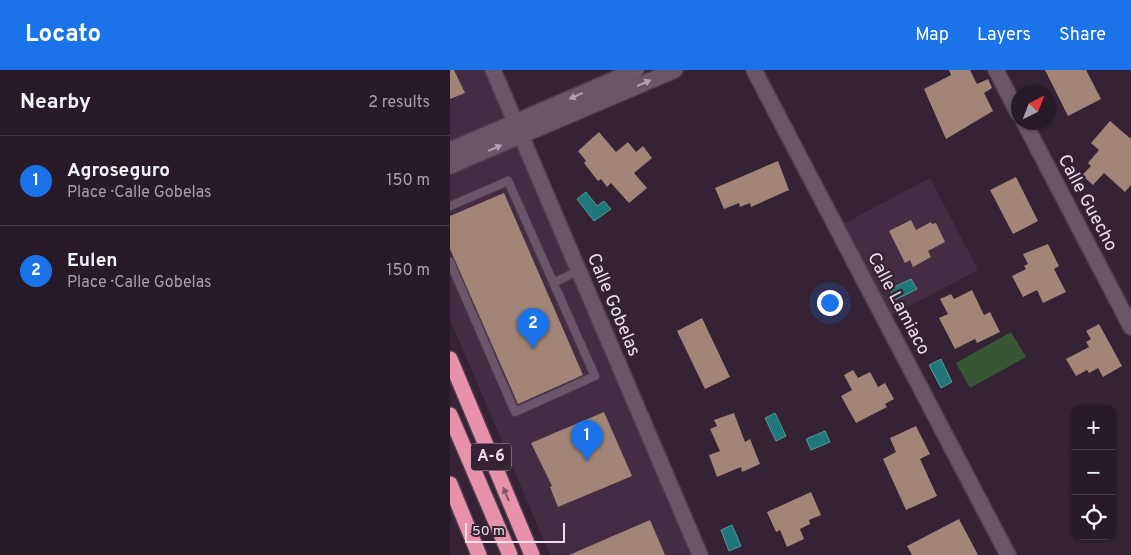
<!DOCTYPE html>
<html lang="en">
<head>
<meta charset="utf-8">
<style>
  :root { --surface:#281a28; --page:#302330; --text:#f1f3f6; --muted:#a5a1a8; --line:#443845; --accent:#1a73e8 }
  body { margin:0; font-family:Overpass,sans-serif; background:var(--page); color:var(--text) }
  .controls { position:absolute; right:15px; bottom:15px; display:grid; overflow:hidden; border-radius:10px; box-shadow:0 1px 4px #0004 }
  .controls button { width:45px; height:45px; display:grid; place-items:center; padding:0; border:0; border-bottom:1px solid var(--line); background:var(--surface); color:var(--text); font:25px sans-serif }
  .compass { position:absolute; left:561px; top:15px; width:45px; height:45px; border-radius:50%; background:var(--surface); box-shadow:0 1px 4px #0004; rotate:42deg }
  .scale { position:absolute; left:15px; bottom:12px; width:100px; box-sizing:border-box; padding-left:5px; border:2px solid #ede0ec; border-top:0; font-size:14px; line-height:18px; white-space:nowrap; color:#ede0ec; -webkit-text-stroke:4px #352235; paint-order:stroke }
  .you { position:absolute; left:379px; top:232px; width:18px; height:18px; margin:-12px; border:4px solid #fff; border-radius:50%; background:#1a73e8; box-shadow:0 0 0 8px #1a73e833 }
  .badge { display:grid; place-items:center; width:32px; height:32px; border-radius:50%; background:var(--accent); color:#fff; font-size:16px; font-weight:700 }
  .pin { position:absolute; translate:-50% -41px; filter:drop-shadow(0 1px 2px #0008) }
  .pin::after { content:''; position:absolute; top:26px; width:18px; height:15px; background:inherit; clip-path:polygon(0 0,100% 0,50% 100%) }
  .list { margin:0; padding:0; list-style:none }
  h2 { display:flex; justify-content:space-between; align-items:center; height:65px; margin:0; padding:0 20px; font-size:21px }
  h2 small { font-size:16px; font-weight:400; color:var(--muted) }
  .list li { display:grid; grid-template-columns:32px 1fr auto; gap:15px; align-items:center; box-sizing:border-box; height:90px; padding:0 20px; border-top:1px solid var(--line) }
  .list b { display:block; font-size:19px; white-space:nowrap }
  .list p { margin:0; font-size:16px; white-space:nowrap; color:var(--muted) }
  .list em { font-size:16px; font-style:normal; color:var(--muted) }
  .icon { flex:none; width:28px; height:28px; fill:none; stroke:currentColor; stroke-width:2; stroke-linecap:round; stroke-linejoin:round }
  .map { position:relative; flex:none; width:681px; height:485px; overflow:hidden }
  header { display:flex; align-items:center; gap:30px; box-sizing:border-box; height:70px; padding:0 25px; background:var(--accent); color:#fff }
  header strong { font-size:24px }
  nav { display:flex; gap:28px; margin-inline-start:auto; font-size:18px }
  main { display:flex }
  aside { flex:1; background:var(--surface) }
  .map>svg:first-child { display:block }
</style>
</head>
<body>
<header>
<strong>Locato</strong>
<nav><a>Map</a><a>Layers</a><a>Share</a></nav>
</header>
<main>
<aside>
<h2>Nearby<small>2 results</small></h2>
<ul class="list">
<li><span class="badge">1</span><div><b>Agroseguro</b><p>Place · Calle Gobelas</p></div><em>150 m</em></li>
<li><span class="badge">2</span><div><b>Eulen</b><p>Place · Calle Gobelas</p></div><em>150 m</em></li>
</ul>
</aside>
<div class="map">
<svg width="681" height="485" viewBox="0 0 681 485">
  <rect width="100%" height="100%" fill="#352235"/>
  <path fill="#442d44" d="M0,0H37L240,485H100L0,249Z
    M480,108L528,200L441,246L393,154Z"/>
  <path fill="#375634" d="M561,262L576,287L520,318L506,293Z"/>
  <path fill="#1e7779" stroke="#5c969c" d="M136,122L147,136L154,131L161,139L144,151L127,129Z
    M461,209L467,219L445,230L440,219Z
    M491,289L502,312L491,318L479,295Z
    M325,343L336,366L326,371L315,348Z
    M375,361L380,372L361,380L356,369Z
    M282,455L291,476L279,481L271,460Z"/>
  <path fill="#a28577" d="M0,0H4L15,23L0,29Z
    M499,0H520L527,14L538,9L542,18L534,23L543,41L496,69L474,19L501,5Z
    M595,0H636L651,29L618,46Z
    M660,51L681,69V115L675,122L654,103L643,115L632,105L641,96L638,93L649,80L641,73Z
    M149,62L166,82L178,72L186,82L193,76L202,88L184,103L197,118L179,133L161,113L157,117L151,109L148,111L134,93L136,91L128,81Z
    M328,91L339,120L301,137L300,133L290,137L289,133L274,139L265,118Z
    M566,107L588,151L563,164L540,120Z
    M54,123L133,305L68,334L0,179V146Z
    M461,150L466,160L481,152L482,154L486,153L495,172L478,181L481,187L463,197L460,190L455,193L439,161Z
    M598,174L609,196L604,199L616,222L593,233L587,220L573,227L562,206L576,199L574,196L578,194L573,184Z
    M522,220L534,245L540,242L550,262L527,273L525,269L505,279L489,248L498,244L490,229L501,224L504,229Z
    M252,248L280,307L255,319L227,261Z
    M649,254L672,296L653,307L648,298L639,303L637,300L626,306L616,289L639,277L636,272L641,269L636,261Z
    M403,300L408,308L420,302L428,317L435,313L444,329L435,334L437,337L406,353L391,326L402,320L394,305Z
    M154,342L182,406L108,437L100,417L102,416L81,373Z
    M284,343L295,372L300,369L310,394L292,402L291,397L267,407L259,385L270,381L260,359L267,356L264,350Z
    M466,356L480,384L470,389L487,426L456,440L433,389L446,382L440,368Z
    M361,422L371,445L359,450L360,454L350,459L354,469L337,477L330,460L326,462L317,442Z
    M509,449L528,485H462L457,476Z
    M200,450L215,485H119Z"/>
  <g fill="none" stroke-linecap="round" stroke-linejoin="round">
    <defs>
      <path id="lane" d="M0,136L58,111L145,306L65,342L0,192
        M105,212L128,201"/>
      <path id="street" d="M43,0L250,485
        M304,0L558,485
        M546,0L568,43
        M574,52L681,257
        M0,80L186,0
        M0,96L225,0"/>
      <path id="highway" d="M0,289L82,485
        M0,345L60,485
        M0,414L29,485"/>
    </defs>
    <use href="#lane" stroke="#4e3e4e" stroke-width="10"/>
    <use href="#street" stroke="#4e3e4e" stroke-width="18"/>
    <use href="#highway" stroke="#4e3e4e" stroke-width="18"/>
    <use href="#lane" stroke="#6a556a" stroke-width="8"/>
    <use href="#street" stroke="#6a556a" stroke-width="15"/>
    <use href="#highway" stroke="#e792aa" stroke-width="15"/>
  </g>
  <defs><path id="oneway-solid" d="M-6-.8H1V-3.2L6.5 0L1 3.2V.8H-6Z" transform="scale(1.25)"/></defs>
  <g fill="#b2a1b2">
    <use href="#oneway-solid" transform="translate(194 13) rotate(-24)"/>
    <use href="#oneway-solid" transform="translate(126 26) rotate(156)"/>
    <use href="#oneway-solid" transform="translate(45 78) rotate(-23)"/>
  </g>
  <use fill="#85546a" href="#oneway-solid" transform="translate(56 424) rotate(-113)"/>
  <g text-anchor="middle" dominant-baseline="central" stroke-width="5" stroke-linejoin="round" paint-order="stroke">
    <rect fill="#352235" stroke="#b6a7b5" stroke-width="1" x="21" y="373.5" width="40" height="27" rx="4"/>
    <g font-size="16" font-weight="bold" fill="#ede0ec">
      <text x="41" y="387">A-6</text>
    </g>
    <g font-size="18" fill="#ede0ec" stroke="#352235">
      <text transform="translate(637 133) rotate(62)">Calle Guecho</text>
      <text transform="translate(448 234) rotate(62)">Calle Lamiaco</text>
      <text transform="translate(163 235) rotate(67)">Calle Gobelas</text>
    </g>
  </g>
</svg>
<div class="controls">
<button>+</button>
<button>−</button>
<button><svg class="icon" aria-label="locate" viewBox="0 0 24 24"><circle cx="12" cy="12" r="6"/><path d="M12 2v4M12 18v4M2 12h4M18 12h4"/></svg></button>
</div>
<svg class="compass" viewBox="-18 -18 36 36"><path d="M0-13l5 13h-10z" fill="#e53935"/><path d="M0 13l5-13h-10z" fill="#a5a1a8"/></svg>
<div class="scale">50 m</div>
<div class="you"></div>
<div class="pin badge" style="left:137px;top:391px">1</div>
<div class="pin badge" style="left:83px;top:279px">2</div>
</div>
</main>
</body>
</html>
